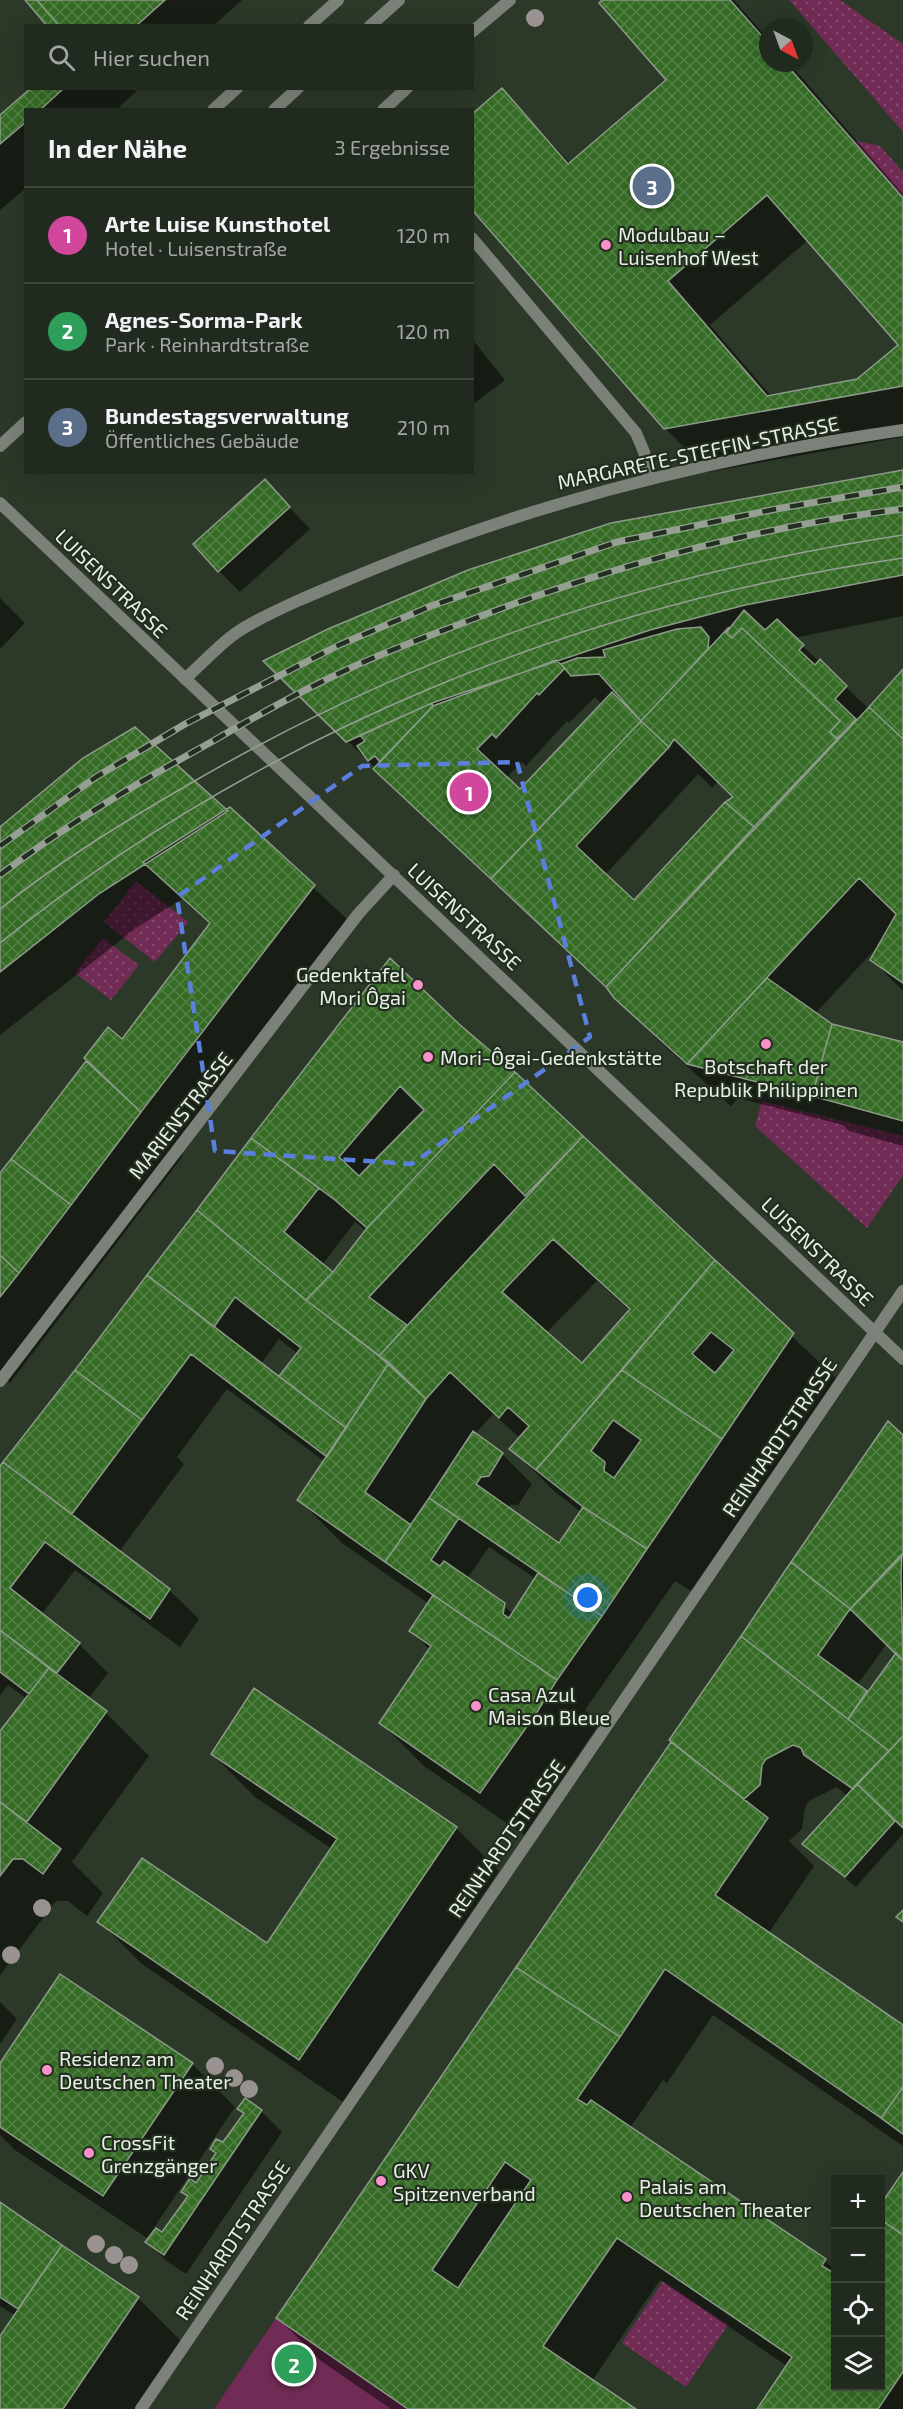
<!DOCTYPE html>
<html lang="de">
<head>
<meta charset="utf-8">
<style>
  :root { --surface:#212a1e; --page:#293227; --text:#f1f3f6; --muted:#a2a7a4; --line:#3e463c; --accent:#95b2f1 }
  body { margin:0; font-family:"Exo 2",sans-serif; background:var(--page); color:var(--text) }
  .controls { position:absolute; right:18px; bottom:18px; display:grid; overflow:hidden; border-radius:0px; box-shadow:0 6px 24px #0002 }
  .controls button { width:54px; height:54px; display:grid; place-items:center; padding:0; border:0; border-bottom:2px solid var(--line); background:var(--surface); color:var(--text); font:30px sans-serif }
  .compass { position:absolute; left:759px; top:18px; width:54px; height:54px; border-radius:50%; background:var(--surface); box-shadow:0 6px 24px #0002; rotate:139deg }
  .you { position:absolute; left:588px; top:1598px; width:21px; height:21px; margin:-15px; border:4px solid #fff; border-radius:50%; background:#1a73e8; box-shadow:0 0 0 9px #1a73e833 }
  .badge { display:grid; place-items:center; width:39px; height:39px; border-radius:50%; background:var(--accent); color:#fff; font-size:20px; font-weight:700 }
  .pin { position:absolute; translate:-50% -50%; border:3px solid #fff; box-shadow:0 2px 6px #0006 }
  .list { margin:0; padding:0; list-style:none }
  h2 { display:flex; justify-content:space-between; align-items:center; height:78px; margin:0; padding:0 24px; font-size:26px }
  h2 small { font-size:20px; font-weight:400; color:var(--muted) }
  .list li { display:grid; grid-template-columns:39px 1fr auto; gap:18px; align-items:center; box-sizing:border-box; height:96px; padding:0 24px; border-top:2px solid var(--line) }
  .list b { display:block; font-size:22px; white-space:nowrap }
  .list p { margin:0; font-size:20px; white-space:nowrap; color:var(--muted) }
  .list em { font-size:20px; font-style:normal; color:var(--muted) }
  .icon { flex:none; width:33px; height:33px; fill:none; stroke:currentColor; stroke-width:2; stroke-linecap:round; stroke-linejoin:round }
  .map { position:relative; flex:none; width:903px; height:2409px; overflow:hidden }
  .search { position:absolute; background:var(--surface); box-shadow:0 6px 24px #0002; left:24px; top:24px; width:450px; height:66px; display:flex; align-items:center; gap:15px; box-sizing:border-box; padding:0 21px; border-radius:0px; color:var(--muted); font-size:22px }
  .panel { position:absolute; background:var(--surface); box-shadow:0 6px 24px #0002; left:24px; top:108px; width:450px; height:366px; border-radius:0px }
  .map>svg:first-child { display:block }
</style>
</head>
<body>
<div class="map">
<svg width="903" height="2409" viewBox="0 0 903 2409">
  <defs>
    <pattern id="grass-dots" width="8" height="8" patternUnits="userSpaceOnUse" patternTransform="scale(1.5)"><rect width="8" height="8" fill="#712c55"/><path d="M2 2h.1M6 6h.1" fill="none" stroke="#854b6d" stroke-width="1.8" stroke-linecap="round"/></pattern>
    <pattern id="building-cross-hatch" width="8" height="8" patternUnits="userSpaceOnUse" patternTransform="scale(1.5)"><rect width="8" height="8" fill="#366b26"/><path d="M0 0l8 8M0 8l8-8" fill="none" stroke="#538146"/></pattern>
  </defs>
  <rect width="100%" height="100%" fill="#2c3828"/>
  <path fill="url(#grass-dots)" d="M789,0H840L903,44V132Z
    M852,140L880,146L903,172V198Z
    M136,881L188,922L155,962L104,922Z
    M103,938L139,965L111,1000L75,973Z
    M762,1101L903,1136V1175L867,1228L755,1126Z
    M663,2281L728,2325L686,2387L622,2343Z"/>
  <path fill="#712c55" d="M276,2318L408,2409H214Z"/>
  <path fill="#0007" fill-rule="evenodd" d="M27,0H242L213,26H49Z
    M604,0H734L768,39V63H789L903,194V437L708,472L665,428L502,90L571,164L668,80ZM808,240L900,345L858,380L772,397L710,325Z
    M33,88H140L116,110H26V188L0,210V117Z
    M472,339L505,380L472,405Z
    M903,471V616L794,638L868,708L903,670V991L872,960L877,947L815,1014L833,1027L903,1044V1146L849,1131L843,1125L738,1098L731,1106L659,1041L612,992L300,696ZM595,697L602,704L520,791L506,778L522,762L526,766L567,721L569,723ZM698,774L712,788L718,781L735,797L634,902L605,875ZM661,925L663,927L607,987L605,985Z
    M265,481L310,529L240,592L219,571Z
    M0,598L25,623L0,649Z
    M229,809L350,922L176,1149L183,1156L10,1383L2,1376L0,1379V1175L88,1061L122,1041L211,925L182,899L136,928L0,1035V829Z
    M458,1025L514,1073L836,1378L691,1591L675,1581L585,1710L599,1724L524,1835L424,1766L381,1723L430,1650L411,1631L429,1604L342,1543L299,1500L325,1462L227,1389L177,1457L184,1464L119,1552L169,1590L199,1619L180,1647L75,1570L41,1615L79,1644L108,1673L88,1699L106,1713L149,1756L72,1862L103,1893L87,1916L68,1901H56L0,1975V1734L27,1699L8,1685L0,1695V1469L76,1371ZM355,1222L366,1231L333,1274L322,1265ZM597,1281L630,1311L582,1366L546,1333ZM279,1339L298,1354L279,1378L261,1364ZM493,1414L520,1438L511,1448L554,1491L581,1512L560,1545L508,1509L510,1505H518L532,1484L502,1454L475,1434ZM489,1547L536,1579L514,1614L467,1579Z
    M903,1437V1834L856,1887L804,1844L848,1797L837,1787L809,1801L805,1808L802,1829L789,1841L814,1866L768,1934L903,2027V2146L713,2015L667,2083L663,2080L630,2128L825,2261L836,2271V2386H880L903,2175V2409H758L787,2366L660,2280L592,2381L634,2409H391L321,2361L278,2318L742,1636ZM886,1645L897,1654L867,1693L857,1685Z
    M212,1754L456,1828L499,1871L343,2102L142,1964L99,1921L268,1945L332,1849L255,1797Z
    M0,2002L17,2019L0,2044Z
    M192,2064L235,2107L147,2238L15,2150L0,2135V2065Z
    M239,2108L261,2111L282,2132L186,2274L168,2262L147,2242L163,2234L189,2197L183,2191L197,2185L217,2155L212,2149L224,2144L245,2114Z
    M0,2204L138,2298L181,2341L135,2409H0V2340L16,2316L0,2306Z"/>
  <path fill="url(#building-cross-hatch)" stroke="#8c9b88" stroke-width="1.5" fill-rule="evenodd" d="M25,0H37L59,26H47Z
    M37,0H165L136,26H59Z
    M602,0H730L768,43V63H785L903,198V386L664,429L472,210V114L502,88L568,164L666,80L599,3ZM767,195L898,345L857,379L767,396L668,281Z
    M31,88H64L40,110H26V122L0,144V115Z
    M903,470V575L745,605L650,630L432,703L346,742L263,661L328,629L468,570L611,523Z
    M265,479L290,507L218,572L193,544Z
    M744,610L765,630L777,619L804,645L799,650L815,665L820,659L847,686L835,699L856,719L841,735L836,738L830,732L840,721L742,628L732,638L726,633Z
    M701,627L709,637L708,649L641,721L599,674L571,676L561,664L577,658L605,657L603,650L677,629Z
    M729,627L726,633L732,638L742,628L840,721L830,732L836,738L841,735L754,827L725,802L733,797L674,739L669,747L641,721Z
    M556,660L565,668L539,695L537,693L496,738L492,734L477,749L520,789L612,692L641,721L491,879L373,769L433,706Z
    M903,669V737L902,738L869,707Z
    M432,703L433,706L380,762L375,756L368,761L357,746L365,741L360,735Z
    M869,707L903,739V983L870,960L896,914L859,878L687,1064L614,998L606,987Z
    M641,721L669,747L576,846L634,900L725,802L754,827L606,987L491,879Z
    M135,727L228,811L100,893L0,972V827L83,758Z
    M230,807L315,885L141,1112L84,1058L108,1027L122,1039L210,923L143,862Z
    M390,958L459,1024L515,1072L367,1228L335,1200L251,1138ZM400,1086L424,1110L359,1176L339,1157Z
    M767,978L832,1024L812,1096L687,1064Z
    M832,1024L903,1042V1121L812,1096Z
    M86,1061L141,1112L71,1205L11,1159Z
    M515,1072L583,1136L525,1196L494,1164L369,1297L407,1325L379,1356L306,1300L333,1272L367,1228Z
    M583,1136L715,1260L536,1470L509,1449L529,1426L508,1407L499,1418L450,1372L426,1399L379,1356ZM553,1239L630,1309L582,1363L502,1292Z
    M251,1138L319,1188L284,1232L333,1272L306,1300L197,1210Z
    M11,1159L71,1205L19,1273L0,1255V1173Z
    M197,1210L306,1300L389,1363L346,1428L279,1376L301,1348L235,1297L214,1327L147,1275Z
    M0,1255L19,1273L0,1297Z
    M715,1260L794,1333L722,1439L622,1370ZM711,1332L734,1350L715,1373L692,1354Z
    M147,1275L346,1428L327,1457L191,1354L142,1420L75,1370Z
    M389,1363L426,1399L365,1492L411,1525L385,1562L297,1500Z
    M75,1370L142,1420L72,1514L3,1462Z
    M622,1370L722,1439L647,1549L583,1507L536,1470ZM613,1420L641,1440L614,1478L604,1471L605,1462L591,1451Z
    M888,1421L903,1435V1555L850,1609L791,1562Z
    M473,1431L503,1453L489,1476L481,1477L476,1484L559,1543L583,1507L647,1549L602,1616L429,1498Z
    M3,1462L170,1589L150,1619L45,1542L10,1588L80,1643L57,1673L0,1630V1466Z
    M429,1498L459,1518L431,1560L440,1566L444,1561L505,1603L503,1614L509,1618L538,1573L602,1616L557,1680L385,1562Z
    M902,1554L901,1576L903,1661L850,1609Z
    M791,1562L850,1609L818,1655L867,1691L848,1719L741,1636Z
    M433,1595L557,1680L537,1712L480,1793L379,1723L431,1646L409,1631Z
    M0,1630L49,1668L29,1694L0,1672Z
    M741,1636L889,1751L853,1789L804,1755L801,1748L793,1745L766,1759L762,1765L760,1785L744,1799L669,1740Z
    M896,1653L903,1661V1736L889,1751L848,1719Z
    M49,1668L107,1711L27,1822L0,1802V1731Z
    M254,1688L457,1827L299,2060L97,1922L142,1858L267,1943L337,1839L211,1754Z
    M903,1736V1828L857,1784Z
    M671,1742L768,1818L715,1895L903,2025V2087L881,2118L665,1969L620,2037L516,1967Z
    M857,1784L895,1821L845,1877L802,1844Z
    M0,1802L61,1849L43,1874L23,1859H13L0,1876Z
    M903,1910V1922L896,1917Z
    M516,1967L620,2037L577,2099L587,2105L591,2100L826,2259L822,2266L834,2273L836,2271V2386H880V2219L903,2235V2372L878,2409H757L792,2357L617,2238L543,2346L636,2409H408L276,2318ZM505,2162L531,2180L458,2288L432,2270Z
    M60,1974L193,2063L103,2196L0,2127V2063Z
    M903,2087V2134L881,2118Z
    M245,2098L262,2110L164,2255L145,2242L156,2228L162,2232L188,2196L181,2192L190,2178L196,2183L216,2153L210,2149L216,2139L223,2142L244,2113L237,2109Z
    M903,2172V2235L880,2219V2205Z
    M0,2202L62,2245L18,2309L0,2297Z
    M62,2245L139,2297L63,2409H0V2336Z"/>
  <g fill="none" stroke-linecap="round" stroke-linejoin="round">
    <path stroke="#7c827a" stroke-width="12" d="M309,26L338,0
      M370,26L399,0
      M213,110L237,88
      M274,110L298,88
      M472,238L636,433L644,452L650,479"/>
    <path stroke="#7c827a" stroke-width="12" d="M472,32L510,0
      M383,110L407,88
      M0,446L26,422
      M185,679C205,661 224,639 247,626C288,603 333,586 376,568C545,499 723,456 903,430
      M0,1381L359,913L394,875"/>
    <path stroke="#7c827a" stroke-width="12" d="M0,503L903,1359
      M141,2409L903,1291"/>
    <path stroke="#959f92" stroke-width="1.5" d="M0,909C58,862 122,823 186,786C411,654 645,574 903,535
      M0,943C257,736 576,605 903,558"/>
    <defs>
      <path id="rail" d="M0,846L96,777L185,724L339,645L431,606L617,542L776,509L903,487
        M0,875C67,824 139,782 213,741C256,716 299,692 344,671C384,652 426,637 468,621C608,567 754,527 903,509"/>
    </defs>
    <use href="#rail" stroke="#959f92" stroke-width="7"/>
    <use href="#rail" stroke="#222e1f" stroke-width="4.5" stroke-dasharray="14" stroke-linecap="butt"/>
  </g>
  <g fill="#999291">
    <circle cx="535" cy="18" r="9"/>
    <circle cx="42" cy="1908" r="9"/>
    <circle cx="11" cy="1955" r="9"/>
    <circle cx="215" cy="2066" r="9"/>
    <circle cx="234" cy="2078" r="9"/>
    <circle cx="249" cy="2089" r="9"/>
    <circle cx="96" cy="2244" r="9"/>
    <circle cx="114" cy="2255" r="9"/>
    <circle cx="129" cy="2265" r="9"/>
  </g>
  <path fill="none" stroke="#5a7fdc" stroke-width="4.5" stroke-dasharray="12 8" stroke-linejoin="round" d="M517,762L590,1037L412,1164L215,1151L177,897L362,766Z"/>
  <g fill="#f890cb" stroke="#222e1f" stroke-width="2">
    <circle cx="606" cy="245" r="6"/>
    <circle cx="418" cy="985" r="6"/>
    <circle cx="766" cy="1044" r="6"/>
    <circle cx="428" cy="1057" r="6"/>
    <circle cx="476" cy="1706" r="6"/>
    <circle cx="47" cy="2070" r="6"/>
    <circle cx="89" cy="2153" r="6"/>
    <circle cx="381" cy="2181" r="6"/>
    <circle cx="627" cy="2197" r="6"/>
  </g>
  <g text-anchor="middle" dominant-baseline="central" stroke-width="4.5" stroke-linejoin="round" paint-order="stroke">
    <g font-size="20" fill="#e9f1e7" stroke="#222e1f" text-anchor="start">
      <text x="618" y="234">Modulbau –<tspan x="618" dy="23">Luisenhof West</tspan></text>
      <text x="406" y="974" text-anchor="end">Gedenktafel<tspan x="406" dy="23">Mori Ôgai</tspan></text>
      <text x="440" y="1057">Mori-Ôgai-Gedenkstätte</text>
      <text x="766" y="1066" text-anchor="middle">Botschaft der<tspan x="766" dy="23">Republik Philippinen</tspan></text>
      <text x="488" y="1694">Casa Azul<tspan x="488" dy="23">Maison Bleue</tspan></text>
      <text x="59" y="2058">Residenz am<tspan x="59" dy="23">Deutschen Theater</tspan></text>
      <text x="101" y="2142">CrossFit<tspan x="101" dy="23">Grenzgänger</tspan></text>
      <text x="393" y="2170">GKV<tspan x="393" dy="23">Spitzenverband</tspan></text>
      <text x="639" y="2186">Palais am<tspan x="639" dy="23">Deutschen Theater</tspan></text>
    </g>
    <g font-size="20" fill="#e9f1e7" stroke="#222e1f">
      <text transform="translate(698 452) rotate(-12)">MARGARETE-STEFFIN-STRASSE</text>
      <text transform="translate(112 583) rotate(44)">LUISENSTRASSE</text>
      <text transform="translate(465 916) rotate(43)">LUISENSTRASSE</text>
      <text transform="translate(180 1115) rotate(-52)">MARIENSTRASSE</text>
      <text transform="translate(818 1251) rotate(44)">LUISENSTRASSE</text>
      <text transform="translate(779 1437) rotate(-56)">REINHARDTSTRASSE</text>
      <text transform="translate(506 1838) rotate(-55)">REINHARDTSTRASSE</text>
      <text transform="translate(232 2240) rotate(-56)">REINHARDTSTRASSE</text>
    </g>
  </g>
</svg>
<div class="controls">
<button>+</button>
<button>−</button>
<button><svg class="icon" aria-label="locate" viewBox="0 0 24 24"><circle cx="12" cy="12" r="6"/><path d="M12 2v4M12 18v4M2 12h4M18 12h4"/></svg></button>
<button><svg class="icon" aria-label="layers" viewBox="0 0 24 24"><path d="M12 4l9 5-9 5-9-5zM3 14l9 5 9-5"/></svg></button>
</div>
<svg class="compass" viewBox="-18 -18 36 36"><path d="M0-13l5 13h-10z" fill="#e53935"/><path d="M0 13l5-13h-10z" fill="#a2a7a4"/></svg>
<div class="you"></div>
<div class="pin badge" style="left:469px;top:792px;background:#d1479c">1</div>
<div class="pin badge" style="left:294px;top:2364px;background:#2e9e5b">2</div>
<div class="pin badge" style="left:652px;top:186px;background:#5c6f8a">3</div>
<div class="search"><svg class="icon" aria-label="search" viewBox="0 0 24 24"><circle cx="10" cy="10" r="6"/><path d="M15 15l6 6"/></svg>Hier suchen</div>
<section class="panel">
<h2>In der Nähe<small>3 Ergebnisse</small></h2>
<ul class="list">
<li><span class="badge" style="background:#d1479c">1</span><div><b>Arte Luise Kunsthotel</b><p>Hotel · Luisenstraße</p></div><em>120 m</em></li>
<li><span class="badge" style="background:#2e9e5b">2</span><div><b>Agnes-Sorma-Park</b><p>Park · Reinhardtstraße</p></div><em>120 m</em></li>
<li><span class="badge" style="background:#5c6f8a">3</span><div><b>Bundestagsverwaltung</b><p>Öffentliches Gebäude</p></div><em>210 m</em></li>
</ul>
</section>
</div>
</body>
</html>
